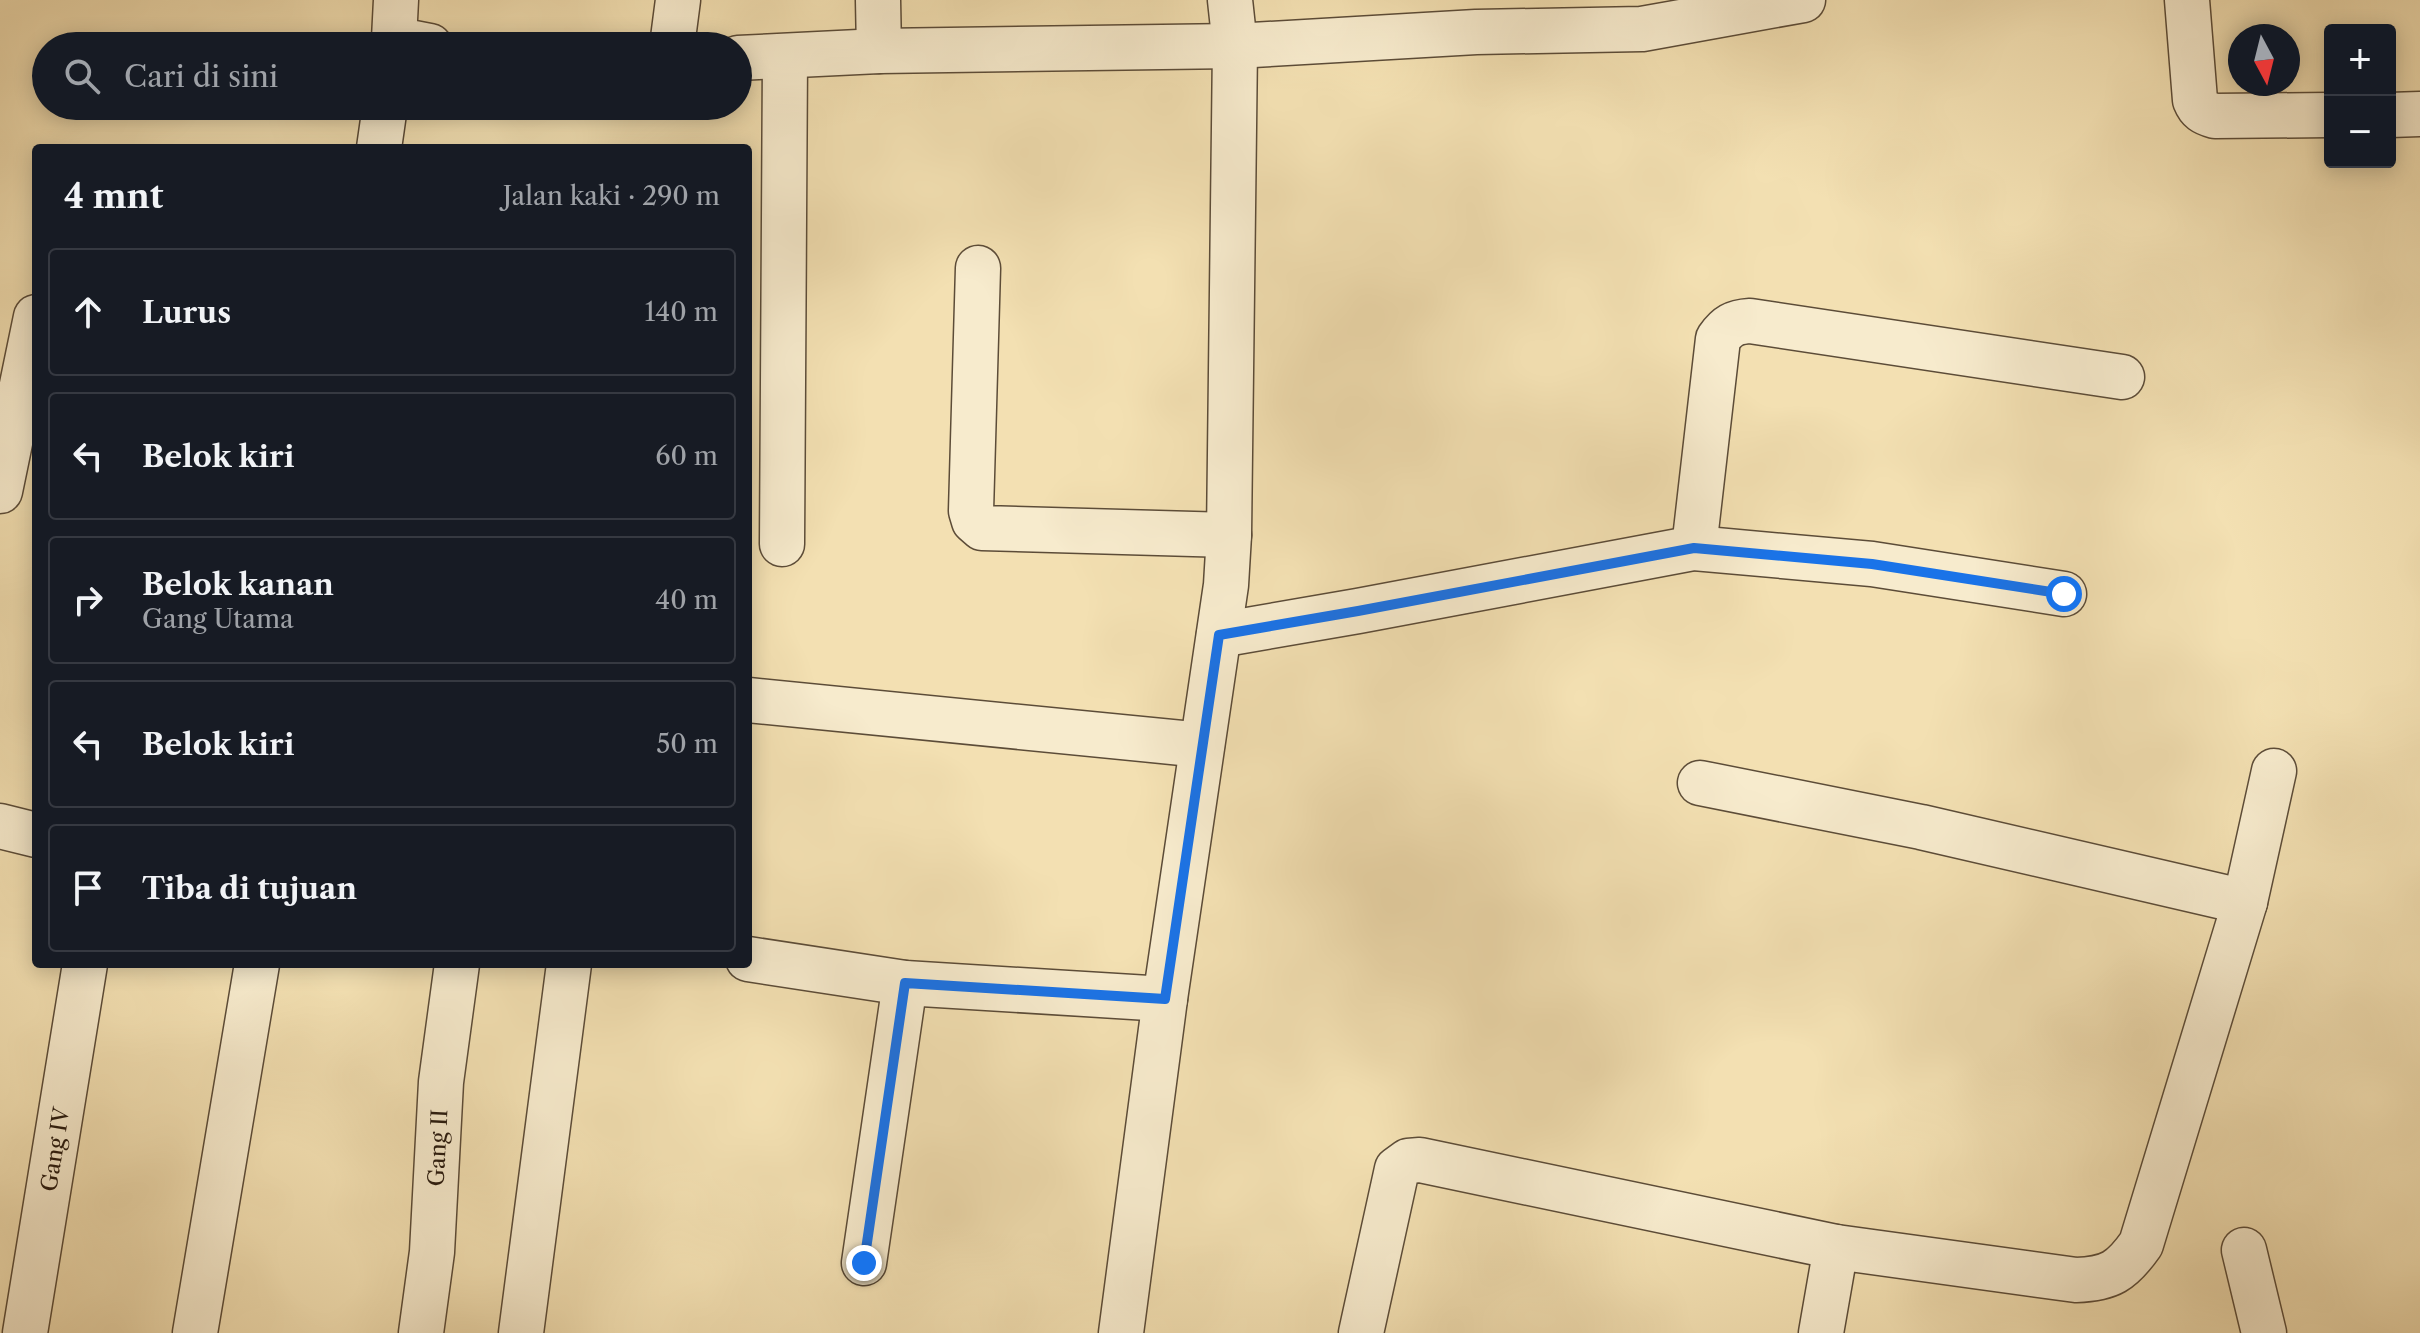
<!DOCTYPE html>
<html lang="id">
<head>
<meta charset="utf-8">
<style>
  :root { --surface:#171b24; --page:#242831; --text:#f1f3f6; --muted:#9ea1a6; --line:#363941 }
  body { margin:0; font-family:"Libre Caslon Text",serif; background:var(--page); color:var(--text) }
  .controls { position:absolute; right:24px; top:24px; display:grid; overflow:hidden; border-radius:8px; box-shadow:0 4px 20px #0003 }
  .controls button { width:72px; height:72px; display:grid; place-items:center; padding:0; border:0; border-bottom:2px solid var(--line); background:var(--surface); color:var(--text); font:40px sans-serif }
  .compass { position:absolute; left:2228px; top:24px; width:72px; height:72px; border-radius:50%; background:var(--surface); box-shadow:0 4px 20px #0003; rotate:173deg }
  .stop { position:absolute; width:24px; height:24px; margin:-18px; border:6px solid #1a73e8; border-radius:50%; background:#fff }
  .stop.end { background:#1a73e8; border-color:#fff; box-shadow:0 2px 8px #0008 }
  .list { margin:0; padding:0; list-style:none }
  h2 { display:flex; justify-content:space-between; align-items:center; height:104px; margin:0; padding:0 32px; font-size:34px }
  h2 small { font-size:26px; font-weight:400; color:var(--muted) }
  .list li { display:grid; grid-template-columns:52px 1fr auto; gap:24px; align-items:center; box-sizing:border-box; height:128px; margin:0 16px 16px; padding:0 16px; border:2px solid var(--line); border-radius:8px }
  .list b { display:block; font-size:30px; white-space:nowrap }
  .list p { margin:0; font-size:26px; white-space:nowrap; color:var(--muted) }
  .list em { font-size:26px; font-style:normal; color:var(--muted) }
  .icon { flex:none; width:44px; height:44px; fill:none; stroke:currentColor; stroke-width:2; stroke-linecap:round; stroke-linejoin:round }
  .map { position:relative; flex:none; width:2420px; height:1333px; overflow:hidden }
  .search { position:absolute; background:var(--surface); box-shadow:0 4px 20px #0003; left:32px; top:32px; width:720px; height:88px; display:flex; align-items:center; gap:20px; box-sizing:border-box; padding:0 28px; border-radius:44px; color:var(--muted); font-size:30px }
  .panel { position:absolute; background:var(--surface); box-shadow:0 4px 20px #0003; left:32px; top:144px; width:720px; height:824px; border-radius:8px }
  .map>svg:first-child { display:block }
</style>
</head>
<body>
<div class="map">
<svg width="2420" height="1333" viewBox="0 0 2420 1333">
  <rect width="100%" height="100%" fill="#f3e0b2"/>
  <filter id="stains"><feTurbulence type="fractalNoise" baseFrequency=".0025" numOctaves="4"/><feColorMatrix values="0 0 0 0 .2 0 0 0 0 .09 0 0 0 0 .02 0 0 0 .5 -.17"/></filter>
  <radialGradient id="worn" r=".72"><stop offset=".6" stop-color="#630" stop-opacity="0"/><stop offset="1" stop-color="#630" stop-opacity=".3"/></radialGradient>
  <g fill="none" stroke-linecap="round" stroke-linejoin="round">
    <defs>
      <g id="minor">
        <path d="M396,0L394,39L430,46"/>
        <path d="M878,0L879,51"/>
        <path d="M2187,0L2195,100C2199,110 2204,113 2215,116L2330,115"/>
        <path d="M672,46L678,0"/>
        <path d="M738,58L879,51L1235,46L1476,32L1642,29L1803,0"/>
        <path d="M2390,115L2420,114"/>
        <path d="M379,148L385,106"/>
        <path d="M978,268L971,511L974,521L982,528L1229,535"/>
        <path d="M0,491L36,317"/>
        <path d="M782,544L785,57"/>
        <path d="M1694,548L1718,339C1727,326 1734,322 1750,321L2122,377"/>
        <path d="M1219,635L1358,611L1694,548L1872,564L2064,594"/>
        <path d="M748,700L1202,745"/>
        <path d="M1700,783L1921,827L2245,902"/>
        <path d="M0,826L36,835"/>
        <path d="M748,959L905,983L1165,999"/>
        <path d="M2244,1250L2264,1333"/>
        <path d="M864,1263L905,983"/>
        <path id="s1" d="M25,1333L85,964"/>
        <path d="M195,1333L257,964"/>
        <path id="s2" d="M421,1333L432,1252L441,1082L457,964"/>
        <path d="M521,1333L569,964"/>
        <path d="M1121,1333L1165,999L1226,585L1229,535L1235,46L1230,0"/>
        <path d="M1361,1333L1397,1169L1408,1161L1420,1160L1836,1247"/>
        <path d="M1821,1333L1836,1247L2076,1280C2110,1279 2122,1271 2141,1244L2245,902L2274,771"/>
      </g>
    </defs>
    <use href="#minor" stroke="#5c4c38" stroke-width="47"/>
    <use href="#minor" stroke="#f7ebcd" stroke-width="44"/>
  </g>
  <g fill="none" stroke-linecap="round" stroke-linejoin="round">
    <path stroke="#1a73e8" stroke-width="10" d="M864,1263L905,983L1165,999L1219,635L1358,611L1694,548L1872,564L2064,594"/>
  </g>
  <g text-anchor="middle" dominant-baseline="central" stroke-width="6" stroke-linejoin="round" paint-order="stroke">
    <g font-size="22" fill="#291b0f" stroke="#f7ebcd">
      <text stroke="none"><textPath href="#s1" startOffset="186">Gang IV</textPath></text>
      <text stroke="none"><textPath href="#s2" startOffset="186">Gang II</textPath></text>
    </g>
  </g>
  <rect width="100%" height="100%" filter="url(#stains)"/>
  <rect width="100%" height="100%" fill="url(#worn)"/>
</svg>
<div class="controls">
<button>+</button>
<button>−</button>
</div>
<svg class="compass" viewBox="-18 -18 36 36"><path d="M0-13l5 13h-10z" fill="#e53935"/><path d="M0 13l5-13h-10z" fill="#9ea1a6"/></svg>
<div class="stop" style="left:2064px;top:594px"></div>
<div class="stop end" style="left:864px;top:1263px"></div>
<div class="search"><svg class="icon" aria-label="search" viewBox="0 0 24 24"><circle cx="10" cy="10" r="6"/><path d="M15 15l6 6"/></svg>Cari di sini</div>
<section class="panel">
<h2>4 mnt<small>Jalan kaki · 290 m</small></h2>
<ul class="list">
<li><svg class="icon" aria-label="ahead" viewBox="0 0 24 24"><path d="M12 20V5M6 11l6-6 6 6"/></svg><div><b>Lurus</b></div><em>140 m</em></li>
<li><svg class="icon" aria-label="left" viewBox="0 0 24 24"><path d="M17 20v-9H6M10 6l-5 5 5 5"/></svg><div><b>Belok kiri</b></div><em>60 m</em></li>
<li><svg class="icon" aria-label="right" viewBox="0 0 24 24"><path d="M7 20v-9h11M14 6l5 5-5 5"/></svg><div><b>Belok kanan</b><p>Gang Utama</p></div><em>40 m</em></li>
<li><svg class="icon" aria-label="left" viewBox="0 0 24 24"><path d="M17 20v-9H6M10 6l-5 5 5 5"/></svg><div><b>Belok kiri</b></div><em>50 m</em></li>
<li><svg class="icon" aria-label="arrive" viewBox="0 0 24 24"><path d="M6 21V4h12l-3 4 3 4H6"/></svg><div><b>Tiba di tujuan</b></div></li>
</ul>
</section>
</div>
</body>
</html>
